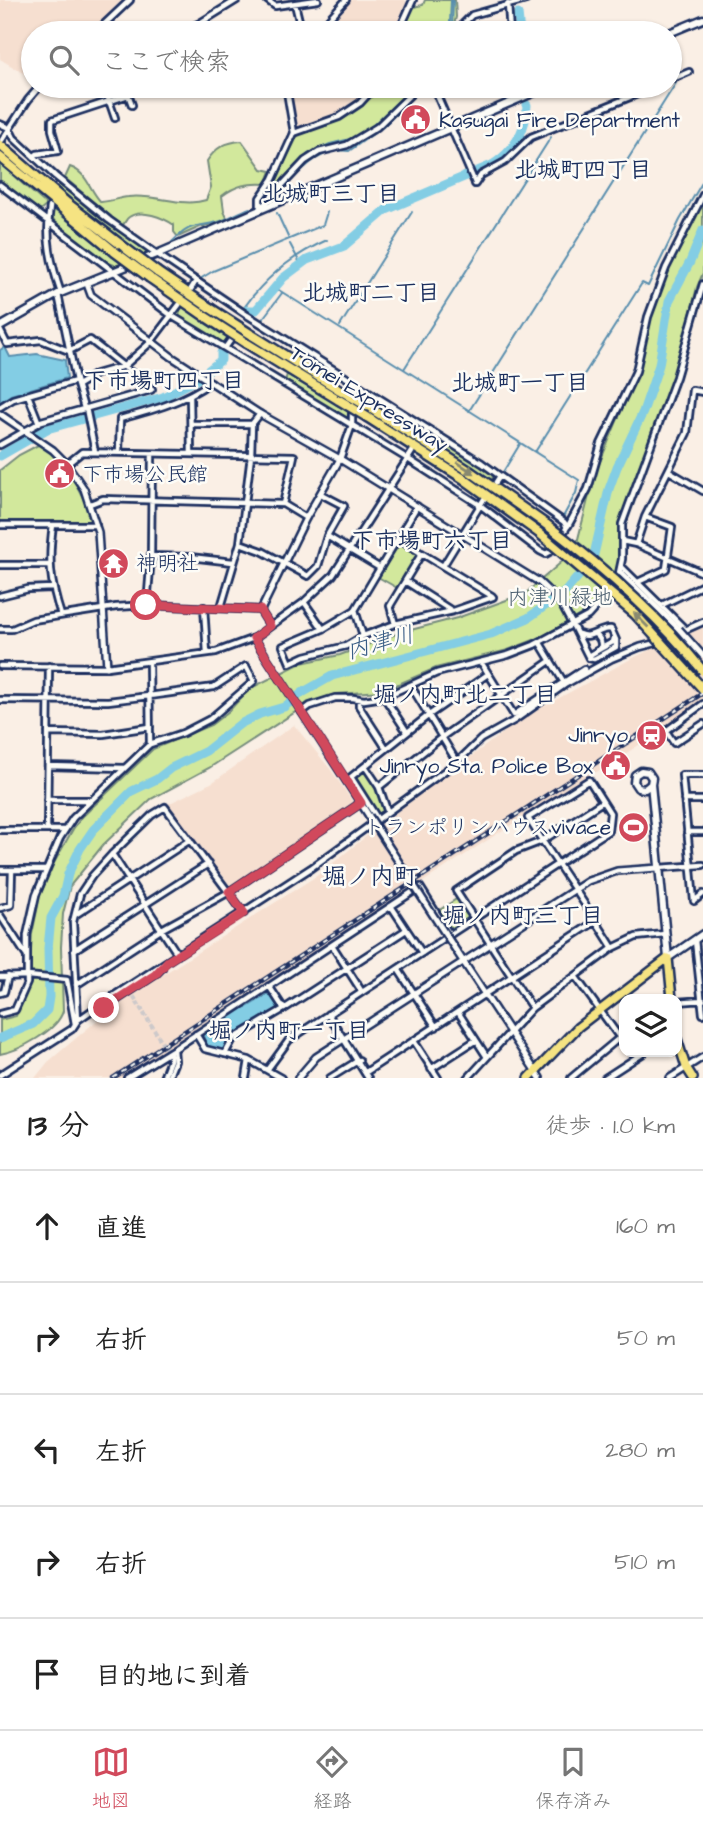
<!DOCTYPE html>
<html lang="ja">
<head>
<meta charset="utf-8">
<style>
  :root { --surface:#fff; --page:#f2f2f2; --text:#222; --muted:#767676; --line:#e0e0e0; --accent:#d1495b }
  body { margin:0; font-family:"Architects Daughter","Klee One",sans-serif; background:var(--page); color:var(--text) }
  .controls { position:absolute; right:21px; bottom:21px; display:grid; overflow:hidden; border-radius:14px; box-shadow:0 2px 5px #0004 }
  .controls button { width:63px; height:63px; display:grid; place-items:center; padding:0; border:0; border-bottom:2px solid var(--line); background:var(--surface); color:var(--text); font:35px sans-serif }
  .stop { position:absolute; width:21px; height:21px; margin:-16px; border:5px solid #d1495b; border-radius:50%; background:#fff }
  .stop.end { background:#d1495b; border-color:#fff; box-shadow:0 2px 7px #0008 }
  .list { margin:0; padding:0; list-style:none }
  h2 { display:flex; justify-content:space-between; align-items:center; height:91px; margin:0; padding:0 28px; font-size:30px }
  h2 small { font-size:23px; font-weight:400; color:var(--muted) }
  .list li { display:grid; grid-template-columns:46px 1fr auto; gap:21px; align-items:center; box-sizing:border-box; height:112px; padding:0 28px; border-top:2px solid var(--line) }
  .list b { display:block; font-size:26px; white-space:nowrap }
  .list em { font-size:23px; font-style:normal; color:var(--muted) }
  .icon { flex:none; width:38px; height:38px; fill:none; stroke:currentColor; stroke-width:2; stroke-linecap:round; stroke-linejoin:round }
  .map { position:relative; flex:none; width:703px; height:1078px; overflow:hidden }
  .search { position:absolute; background:var(--surface); box-shadow:0 2px 5px #0004; left:21px; right:21px; top:21px; height:77px; display:flex; align-items:center; gap:18px; box-sizing:border-box; padding:0 24px; border-radius:38px; color:var(--muted); font-size:26px }
  .sheet { height:651px; background:var(--surface) }
  nav { display:flex; justify-content:space-around; align-items:center; box-sizing:border-box; height:98px; border-top:2px solid var(--line); background:var(--surface); font-size:19px; color:var(--muted) }
  nav a { display:grid; justify-items:center; gap:4px }
  nav .on { color:var(--accent) }
  .map>svg:first-child { display:block }
</style>
</head>
<body>
<div class="map">
<svg width="703" height="1078" viewBox="0 0 703 1078">
  <rect width="100%" height="100%" fill="#faefe5"/>
  <filter id="ink" filterUnits="userSpaceOnUse"><feTurbulence type="fractalNoise" baseFrequency=".0143" numOctaves="2"/><feDisplacementMap in="SourceGraphic" scale="14" xChannelSelector="R" yChannelSelector="G"/><feConvolveMatrix kernelMatrix="1 2 1 2 8 2 1 2 1" color-interpolation-filters="sRGB"/></filter>
  <g filter="url(#ink)">
    <path fill="#f6dfd0" d="M0,0H125L90,33H33V79L0,59Z
      M349,0H405L410,7L397,33H318Z
      M290,86H369V90L359,103L339,115L299,130Z
      M703,624V702L675,722L559,796L557,795L122,1078H35L48,1062L114,1006L318,875L394,814L524,717L629,660Z
      M294,725L331,770L355,805L231,887L168,804L213,782Z"/>
    <path fill="#d2e89c" stroke="#768c7d" stroke-width="2" d="M425,0H455L456,17L452,33H401L413,7L423,5Z
      M373,86H417L374,127L347,143L327,147L313,153L269,194L298,135C329,117 347,122 374,92Z
      M242,141L262,169L271,171L266,184C248,183 236,185 222,196L224,211L228,220L200,227L178,237L174,232V225C164,218 141,208 129,217C126,219 125,223 122,226L65,178L70,167C88,173 89,190 101,202C111,201 119,198 128,197C154,193 182,208 206,200L211,187L207,161C216,147 226,142 242,141Z
      M0,164L47,205L39,212L35,211L0,182Z
      M60,184L63,185L112,226L148,251L141,255L55,188Z
      M703,198V273L697,287L675,376L625,506L620,524V565L615,574L577,543L594,476L638,371L650,313L665,272Z
      M52,208L121,263L120,266C102,266 70,234 55,222L51,215Z
      M181,305L229,337L223,344L179,317Z
      M287,374L349,412V419L285,382Z
      M358,387L420,426L422,429L420,434L355,394V388Z
      M429,433L433,434L492,472L493,481L425,437Z
      M40,444C67,465 83,490 92,523L0,522V470L19,455Z
      M400,543L419,555L399,589L378,577Z
      M566,558L604,591L587,611L539,638L508,650L436,668L382,691L336,694L311,702L209,768L151,799L103,845L70,886L63,914L61,947L63,1011C58,1030 19,1051 0,1054V1020L16,1016L29,983L32,934L40,896L50,870L73,829L82,817L153,749L211,725L229,711L249,689L301,663L340,655L399,633L457,618L526,593Z
      M365,769L376,786L384,810L378,814L355,778Z
      M458,898L470,917L450,930L438,911Z"/>
    <path fill="#83cde4" stroke="#598eae" stroke-width="2" d="M5,347L10,357L37,354L65,360L67,378L11,395L0,402V350Z
      M270,993L279,1009L230,1038L223,1050L207,1046L202,1033L245,1004L247,1007Z"/>
    <g fill="none" stroke-linecap="round" stroke-linejoin="round">
      <path stroke="#598eae" stroke-width="2" d="M452,30L453,0
        M447,33L450,23L451,0
        M670,77L684,71
        M439,90L448,86
        M602,106L649,86
        M521,135L529,137
        M268,196L308,154L330,144L350,139L372,126L415,86
        M273,199C295,179 316,146 349,151L383,127L424,86
        M277,213L288,237
        M172,242C192,222 194,228 218,222C228,219 239,212 250,208
        M290,244L301,265
        M200,279L213,271L323,225L327,212
        M282,293L261,321L243,309C264,279 293,255 327,240
        M261,321L486,463L563,517L576,493L579,480L274,287
        M340,326L412,212
        M404,369L551,137
        M469,411L676,83
        M535,452L642,283L648,286L680,220L703,181
        M503,472L520,444
        M136,1070L363,922"/>
      <path stroke="#83cde4" stroke-width="9" d="M518,14L520,33
        M247,310H256L283,278L307,260L344,246L386,210L492,165C514,151 526,132 527,105
        M0,456L47,429L163,397L196,380L221,360V353
        M0,1038L33,1024L47,1010L49,997L48,948L51,918L63,896L68,874L80,849L93,830L132,791L157,779L171,768L206,751L240,724L260,714L284,707L302,693L332,676L491,634L528,618L565,592L593,559L609,489L617,467L643,412L659,365L669,301L690,262L703,230"/>
      <path stroke="#cdc9ca" stroke-width="4.5" stroke-dasharray="4.5 2" stroke-linecap="butt" d="M130,991L170,1055"/>
      <defs>
        <path id="minor" d="M267,0L275,6L318,0
          M295,4L302,33
          M508,4L510,33
          M95,33L130,0
          M180,33L200,23L237,0
          M316,33L346,0
          M398,33L413,0
          M454,33L472,15L526,0
          M670,80L689,72
          M104,86L115,118
          M125,86L132,105
          M433,86L475,183
          M434,89L441,86
          M0,124L9,128L14,138L55,176L109,220L157,254L247,315L482,463L564,522L567,527L553,550L546,554L540,551L480,505L408,459L172,316L0,185
          M294,133L339,117L360,103L371,91V86
          M2,140L28,100L40,86
          M34,157L37,154L58,151L52,130V120L128,95
          M475,184L481,175L505,162L531,137L657,86
          M50,207C45,237 51,264 61,293
          M260,209L305,161L319,152L347,145L377,127L419,86
          M260,209V198L273,179L294,133L286,86
          M191,289L196,281
          M58,294L76,381L84,408
          M0,330L7,344L41,340L69,351L90,340L152,389
          M225,348L235,334
          M78,385L96,374L124,366L151,342L179,305
          M190,396L191,454
          M0,407L13,399L76,381
          M86,408L95,452
          M38,422L151,390
          M193,424H252
          M423,436L427,429
          M0,445L39,423L28,395
          M119,452L120,419C153,410 183,402 211,382
          M340,459L352,425V382
          M67,464L82,452L294,456L283,504
          M669,471L703,491
          M496,482L500,476
          M90,504L103,499L283,504L306,518
          M417,506L355,610L323,629L283,646L290,663L305,656L346,646L363,636L395,624L453,611L493,597
          M0,525H96
          M53,525C48,560 50,582 61,615
          M568,526L588,489L601,444L636,371L648,317L666,268L703,195
          M327,536L380,568
          M398,539L492,596
          M622,541L636,544L703,573
          M240,543L262,551L308,576L318,566L327,536L344,506L321,494
          M636,544L645,517L687,433L692,390L703,392
          M151,556L190,557L233,562
          M0,565H50
          M443,566L484,499
          M622,567L686,630
          M619,573L622,559V524L676,377L703,284
          M405,581L452,611
          M638,582L666,569L672,527L645,517
          M0,596L28,589L52,588
          M304,602L323,629
          M147,605L151,556L152,454
          M662,605L703,585
          M204,607L207,653
          M221,607L240,543L251,455L252,424L260,414
          M260,610L270,626
          M355,610L363,636
          M395,624L390,606L422,553
          M572,624L589,658L594,659L616,647V640L611,629C599,628 591,640 579,634
          M0,629H12L33,620L116,607L147,605L261,610
          M540,643L563,681
          M600,649L613,642L614,638
          M588,656L600,649C603,643 600,638 595,634
          M149,662L150,744
          M481,662L514,715L584,669
          M0,666L107,667L216,652L254,638L304,602L333,575L412,452
          M411,686L457,762
          M384,697L407,732
          M359,699V706L386,748
          M0,700L108,701L149,696L214,687L246,666L254,681L210,719L183,733L150,744L73,818L60,838L36,895L27,935V983L15,1010L0,1014
          M703,704L666,731L674,743L703,724
          M302,712L310,706L335,698H353L364,700L384,697L437,673L508,655L534,645L588,616L605,597L615,581
          M48,733L103,734L150,727
          M48,766L124,768
          M365,766L379,787L387,810
          M379,787L442,737L550,661
          M47,800H91
          M684,800H703
          M377,818L351,777L429,715L488,674
          M0,830H64
          M47,830L49,666
          M687,832H703
          M112,854L178,955
          M659,868L703,865
          M0,870H45
          M694,901L682,775H703
          M694,901L703,894
          M391,906L422,953
          M0,908L11,905L12,870
          M0,915L26,955
          M75,915L190,840
          M695,940L703,1014
          M332,945L362,992
          M74,950L208,864
          M398,969L436,1027
          M575,976L620,1038
          M0,977L28,976L67,980L75,1024
          M76,985L162,929L229,892L361,803
          M269,986L284,1009
          M0,993L4,992L8,976
          M677,1002L703,1000
          M99,1007L104,1008L155,975L162,968
          M532,1008L456,891L516,851L542,841L602,802
          M458,1012L487,1057
          M328,1014L368,1078
          M78,1020L73,922L80,894L92,876L112,854L152,815L165,807L244,913
          M196,1034L205,1049L249,1060L281,1078
          M414,1041L438,1078
          M225,1054L233,1039L284,1009L406,930
          M431,1069L476,1040
          M267,1070L289,1040L608,831L610,813L589,780L528,818C555,862 586,904 613,948
          M366,1072L596,921
          M0,1075L72,1029L78,1020L98,1006L311,868L457,762L481,739L515,720L566,684L611,659L640,647L656,643L703,622
          M127,1078L174,1049
          M163,1078L170,1060V1055
          M168,1078L175,1061L174,1049L420,887L450,935
          M246,1078L249,1060
          M330,1078L359,1060
          M468,1078L532,1008L613,948L636,937L665,934
          M571,1078L624,1034
          M605,1078L645,1052"/>
        <path id="tertiary" d="M87,284L91,295L172,357L260,414L340,459L539,582L560,602L572,624
          M0,414L53,450L67,464L84,489L98,532L107,667
          M620,572L679,629
          M261,610L306,518L340,459
          M254,638L369,816
          M457,952L540,1078
          M298,1078L316,1057L588,881L617,871L658,868
          M670,1078L703,1057"/>
        <path id="secondary" d="M669,33L703,19
          M0,327L58,294L157,254L549,86
          M651,784L645,789L638,788L634,782L635,775L641,771L648,772L652,778L651,784L668,958L703,934"/>
        <path id="primary" d="M668,958L672,999
          M677,1039L686,1067L693,1078
          M529,1078L578,1027L668,958"/>
        <path id="motorway" d="M0,145L67,203L125,248
          M0,157L115,252
          M157,272L210,308
          M150,278L206,317
          M252,335L340,390
          M246,343L339,400
          M367,406L471,472L547,525
          M367,417L464,479L539,533"/>
      </defs>
      <use href="#minor" stroke="#1b2f5e" stroke-width="10"/>
      <use href="#tertiary" stroke="#1b2f5e" stroke-width="10"/>
      <use href="#secondary" stroke="#1b2f5e" stroke-width="11"/>
      <use href="#primary" stroke="#1b2f5e" stroke-width="12"/>
      <use href="#motorway" stroke="#1b2f5e" stroke-width="13"/>
      <use href="#minor" stroke="#fdfcf7" stroke-width="4.5"/>
      <use href="#tertiary" stroke="#fdfcf7" stroke-width="5"/>
      <use href="#secondary" stroke="#fdfcf7" stroke-width="6"/>
      <use href="#primary" stroke="#f5e382" stroke-width="7"/>
      <use href="#motorway" stroke="#f5e382" stroke-width="8"/>
      <defs>
        <path id="rail" d="M113,1078L703,693"/>
      </defs>
      <use href="#rail" stroke="#1b2f5e" stroke-width="4.5"/>
      <use href="#rail" stroke="#fdfcf7" stroke-width="2" stroke-dasharray="5" stroke-linecap="butt"/>
      <defs>
        <path id="tertiary-bridge" d="M679,629L703,656
          M369,816L457,952"/>
        <path id="motorway-bridge" d="M125,248L157,272
          M115,252L150,278
          M210,308L252,335
          M206,317L246,343
          M340,390L367,406
          M339,400L367,417
          M547,525C604,568 658,615 703,671
          M539,533L635,614L703,689"/>
      </defs>
      <use href="#tertiary-bridge" stroke="#1b2f5e" stroke-width="10" stroke-linecap="butt"/>
      <use href="#motorway-bridge" stroke="#1b2f5e" stroke-width="13" stroke-linecap="butt"/>
      <use href="#tertiary-bridge" stroke="#fdfcf7" stroke-width="5"/>
      <use href="#motorway-bridge" stroke="#f5e382" stroke-width="8"/>
    </g>
    <defs><path id="oneway-solid" d="M-6-.8H1V-3.2L6.5 0L1 3.2V.8H-6Z" transform="scale(1.75)"/></defs>
    <g fill="#888970">
      <use href="#oneway-solid" transform="translate(466 468) rotate(33)"/>
      <use href="#oneway-solid" transform="translate(641 620) rotate(-135)"/>
    </g>
  </g>
  <g fill="none" stroke-linecap="round" stroke-linejoin="round" filter="url(#ink)">
    <path stroke="#d1495b" stroke-width="9" d="M104,1008L155,975L168,961L244,913L229,892L361,803L254,638L270,626L260,610L146,605"/>
  </g>
  <defs>
    <symbol id="civic-disc" viewBox="-11 -11 22 22"><circle r="9.5" fill="#d1495b" stroke="#fdfcf7"/><path d="M-.6-6.5H3V-4.5H.6V-3L4-1V1h2V6H-6V1h2V-1L-.6-3ZM-1.2 2.5V6h2.4V2.5Z" fill="#fff"/></symbol>
    <symbol id="temple-disc" viewBox="-11 -11 22 22"><circle r="9.5" fill="#d1495b" stroke="#fdfcf7"/><path d="M0-6L5-2H3V0L6.5 2.5H4V6H1.5V3h-3V6H-4V2.5H-6.5L-3 0V-2H-5Z" fill="#fff"/></symbol>
    <symbol id="station-disc" viewBox="-11 -11 22 22"><circle r="9.5" fill="#d1495b" stroke="#fdfcf7"/><path d="M-3-6H3Q5-6 5-4V2Q5 4 3 4L4.5 6H3L1.5 4h-3L-3 6H-4.5L-3 4Q-5 4-5 2V-4Q-5-6-3-6ZM-3.5-4v3h7v-3ZM-3.5 1v1.5H-2V1ZM2 1v1.5H3.5V1Z" fill="#fff"/></symbol>
    <symbol id="stadium-disc" viewBox="-11 -11 22 22"><circle r="9.5" fill="#d1495b" stroke="#fdfcf7"/><path d="M0-5a6.5 5 0 1 0 0 10a6.5 5 0 1 0 0-10ZM-3.5-1.8h7v3.6h-7Z" fill="#fff"/></symbol>
  </defs>
  <g fill-rule="evenodd">
    <use href="#civic-disc" x="398" y="102" width="35" height="35"/>
    <use href="#civic-disc" x="42" y="456" width="35" height="35"/>
    <use href="#temple-disc" x="96" y="546" width="35" height="35"/>
    <use href="#station-disc" x="634" y="718" width="35" height="35"/>
    <use href="#civic-disc" x="598" y="748" width="35" height="35"/>
    <use href="#stadium-disc" x="616" y="810" width="35" height="35"/>
  </g>
  <g text-anchor="middle" dominant-baseline="central" stroke-width="5" stroke-linejoin="round" paint-order="stroke">
    <g font-size="21" fill="#1b2f5e" stroke="#fdfcf7" text-anchor="start">
      <text x="439" y="120">Kasugai Fire Department</text>
      <text x="82" y="474">下市場公民館</text>
      <text x="136" y="563">神明社</text>
      <text x="628" y="735" text-anchor="end">Jinryo</text>
      <text x="593" y="766" text-anchor="end">Jinryo Sta. Police Box</text>
      <text x="611" y="827" text-anchor="end">トランポリンハウスvivace</text>
    </g>
    <g font-size="21" fill="#1b2f5e" stroke="#fdfcf7">
      <text transform="translate(369 399) rotate(32)">Tomei Expressway</text>
    </g>
    <g font-size="21" fill="#495d6e" stroke="#fdfcf7">
      <text x="560" y="597">内津川緑地</text>
    </g>
    <g font-size="23" font-weight="bold" fill="#1b2f5e" stroke="#fdfcf7">
      <text x="583" y="170">北城町四丁目</text>
      <text x="331" y="194">北城町三丁目</text>
      <text x="371" y="293">北城町二丁目</text>
      <text x="164" y="381">下市場町四丁目</text>
      <text x="520" y="383">北城町一丁目</text>
      <text x="432" y="541">下市場町六丁目</text>
      <text x="465" y="695">堀ノ内町北二丁目</text>
      <text x="523" y="916">堀ノ内町三丁目</text>
      <text x="289" y="1031">堀ノ内町一丁目</text>
    </g>
    <g font-size="23" font-style="italic" fill="#3a5e86" stroke="#fdfcf7">
      <text transform="translate(380 643) rotate(-15)">内津川</text>
    </g>
    <g font-size="24" font-weight="bold" fill="#1b2f5e" stroke="#fdfcf7">
      <text x="370" y="877">堀ノ内町</text>
    </g>
  </g>
</svg>
<div class="controls">
<button><svg class="icon" aria-label="layers" viewBox="0 0 24 24"><path d="M12 4l9 5-9 5-9-5zM3 14l9 5 9-5"/></svg></button>
</div>
<div class="stop" style="left:146px;top:605px"></div>
<div class="stop end" style="left:104px;top:1008px"></div>
<div class="search"><svg class="icon" aria-label="search" viewBox="0 0 24 24"><circle cx="10" cy="10" r="6"/><path d="M15 15l6 6"/></svg>ここで検索</div>
</div>
<section class="sheet">
<h2>13 分<small>徒歩 · 1.0 km</small></h2>
<ul class="list">
<li><svg class="icon" aria-label="ahead" viewBox="0 0 24 24"><path d="M12 20V5M6 11l6-6 6 6"/></svg><div><b>直進</b></div><em>160 m</em></li>
<li><svg class="icon" aria-label="right" viewBox="0 0 24 24"><path d="M7 20v-9h11M14 6l5 5-5 5"/></svg><div><b>右折</b></div><em>50 m</em></li>
<li><svg class="icon" aria-label="left" viewBox="0 0 24 24"><path d="M17 20v-9H6M10 6l-5 5 5 5"/></svg><div><b>左折</b></div><em>280 m</em></li>
<li><svg class="icon" aria-label="right" viewBox="0 0 24 24"><path d="M7 20v-9h11M14 6l5 5-5 5"/></svg><div><b>右折</b></div><em>510 m</em></li>
<li><svg class="icon" aria-label="arrive" viewBox="0 0 24 24"><path d="M6 21V4h12l-3 4 3 4H6"/></svg><div><b>目的地に到着</b></div></li>
</ul>
</section>
<nav>
<a class="on"><svg class="icon" aria-label="map" viewBox="0 0 24 24"><path d="M3 6l6-2 6 2 6-2v14l-6 2-6-2-6 2zM9 4v14M15 6v14"/></svg>地図</a>
<a><svg class="icon" aria-label="directions" viewBox="0 0 24 24"><path d="M12 3l9 9-9 9-9-9zM9 14v-3h6M13 9l2 2-2 2"/></svg>経路</a>
<a><svg class="icon" aria-label="saved" viewBox="0 0 24 24"><path d="M7 4h10v16l-5-4-5 4z"/></svg>保存済み</a>
</nav>
</body>
</html>
